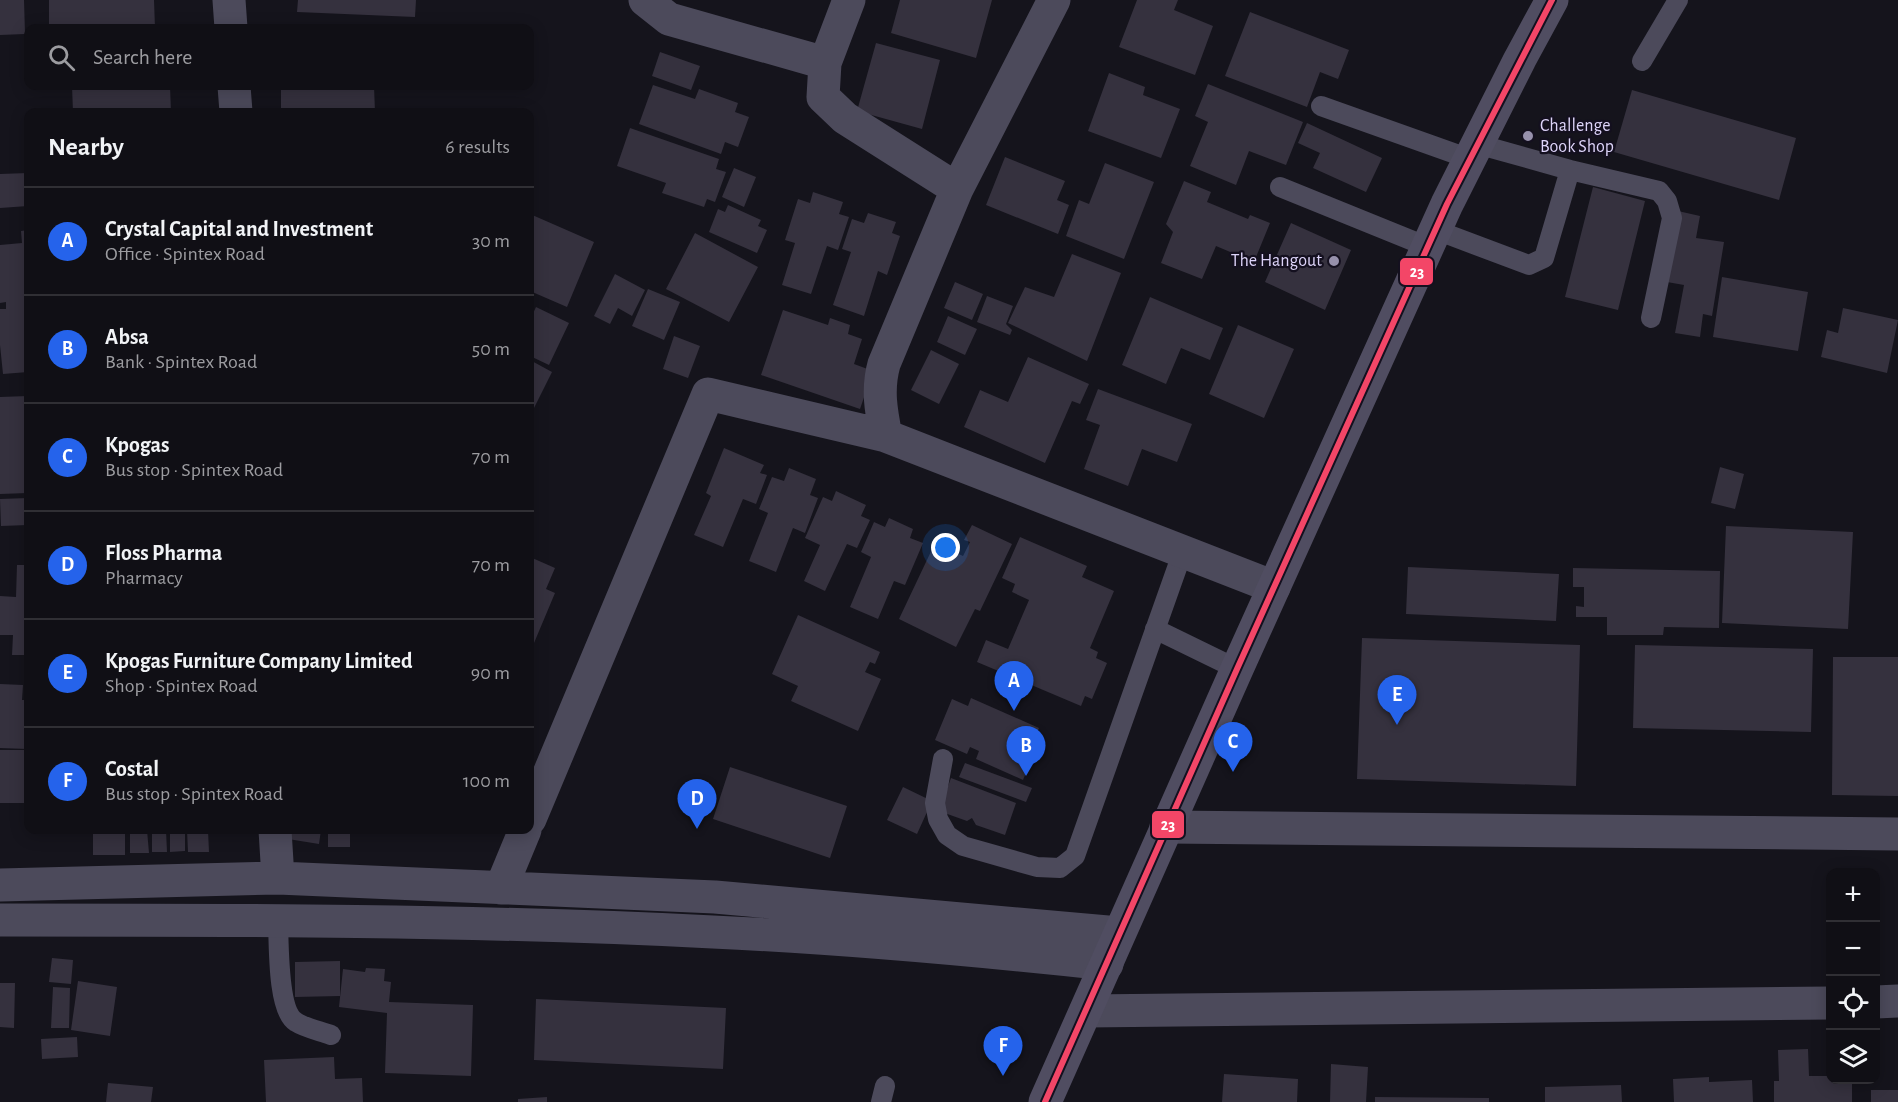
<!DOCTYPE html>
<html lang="en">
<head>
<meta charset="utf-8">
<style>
  :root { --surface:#100f15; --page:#19181e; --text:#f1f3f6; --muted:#9c9ca0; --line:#302f34; --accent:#2563eb }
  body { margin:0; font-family:"Alegreya Sans",sans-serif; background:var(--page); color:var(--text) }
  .controls { position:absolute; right:18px; bottom:18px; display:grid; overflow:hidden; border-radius:12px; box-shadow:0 3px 15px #0003 }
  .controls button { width:54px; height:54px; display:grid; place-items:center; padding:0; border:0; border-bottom:2px solid var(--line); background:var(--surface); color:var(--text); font:30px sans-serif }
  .you { position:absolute; left:946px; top:548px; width:21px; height:21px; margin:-15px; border:4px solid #fff; border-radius:50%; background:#1a73e8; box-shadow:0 0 0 9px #1a73e833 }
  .badge { display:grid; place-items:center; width:39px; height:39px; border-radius:50%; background:var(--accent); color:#fff; font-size:20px; font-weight:700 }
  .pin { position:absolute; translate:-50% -50px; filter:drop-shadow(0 2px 3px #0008) }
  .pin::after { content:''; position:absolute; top:32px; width:21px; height:18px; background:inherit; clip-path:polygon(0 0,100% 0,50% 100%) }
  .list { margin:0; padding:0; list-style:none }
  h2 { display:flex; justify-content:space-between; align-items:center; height:78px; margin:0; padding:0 24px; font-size:26px }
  h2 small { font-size:20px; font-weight:400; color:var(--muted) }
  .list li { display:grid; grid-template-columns:39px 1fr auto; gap:18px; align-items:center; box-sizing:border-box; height:108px; padding:0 24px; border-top:2px solid var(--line) }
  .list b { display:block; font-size:22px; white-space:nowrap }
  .list p { margin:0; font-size:20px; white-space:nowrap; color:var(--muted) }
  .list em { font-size:20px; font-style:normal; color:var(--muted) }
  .icon { flex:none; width:33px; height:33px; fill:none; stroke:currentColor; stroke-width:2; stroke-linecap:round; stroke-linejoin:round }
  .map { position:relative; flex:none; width:1898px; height:1102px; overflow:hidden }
  .search { position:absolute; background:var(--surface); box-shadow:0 3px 15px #0003; left:24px; top:24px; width:510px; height:66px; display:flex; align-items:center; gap:15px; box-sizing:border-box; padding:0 21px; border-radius:12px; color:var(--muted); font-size:22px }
  .panel { position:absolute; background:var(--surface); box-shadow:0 3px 15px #0003; left:24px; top:108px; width:510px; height:726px; border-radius:12px }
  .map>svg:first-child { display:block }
</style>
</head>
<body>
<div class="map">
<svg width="1898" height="1102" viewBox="0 0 1898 1102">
  <rect width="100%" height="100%" fill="#15141c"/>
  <path fill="#35313e" d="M0,0H24L25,34L0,35Z
    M49,0H154L155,28H49Z
    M298,0H416L415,17L297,12Z
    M900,0H992L976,58L891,33Z
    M1137,0H1178L1174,10L1213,26L1195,75L1119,47Z
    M1250,12L1349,50L1338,79L1320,72L1307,107L1225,76Z
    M876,43L940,60L922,129L857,111Z
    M660,52L700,66L691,90L652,76Z
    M1109,73L1145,87L1143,95L1180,109L1161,158L1088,131Z
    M1208,84L1303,122L1286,165L1249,151L1236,185L1190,166L1208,122L1195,116Z
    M653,85L695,99L699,89L738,103L735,112L749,117L738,147L725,142L721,154L639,124Z
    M72,86H170L171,112H73Z
    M281,86H374L375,112H281Z
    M1632,90L1796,138L1779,200L1614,152Z
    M1307,123L1382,158L1366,192L1313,168L1320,153L1298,143Z
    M630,128L719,159L716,169L726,172L715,202L707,199L704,207L662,193L666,183L617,166Z
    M1005,157L1065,181L1057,200L1069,205L1058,234L986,205Z
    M1105,163L1154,182L1124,259L1066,236L1079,200L1089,204Z
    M734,168L756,177L744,207L722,197Z
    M28,173V206L0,208V174Z
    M1184,181L1211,192L1207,202L1248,219L1250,215L1270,223L1254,262L1216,246L1202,279L1161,263L1173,232L1166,224Z
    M1593,187L1645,201L1618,310L1565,297Z
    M813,192L843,202L839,214L849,217L838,250L827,246L811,294L782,285L795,243L785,240L798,199L810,203Z
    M728,205L761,220L758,226L767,230L757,253L709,232L718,209L725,212Z
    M1678,211L1700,216L1696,238L1724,242L1712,316L1703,314L1700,337L1675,333L1684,285L1667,282Z
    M868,213L896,222L892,233L900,236L887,275L878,271L864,316L833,305L851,252L842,249L852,219L864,223Z
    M530,214L594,242L567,307L530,291Z
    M1291,223L1351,250L1325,310L1265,282Z
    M28,230V372L3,374L0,345V309H6V302L0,303V245L22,243L21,231Z
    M695,233L758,267L729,322L666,289Z
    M1072,254L1121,273L1087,361L1008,323L1025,287L1054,297Z
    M615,274L645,290L632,316L618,308L610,324L594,316Z
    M1722,277L1808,292L1798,351L1713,337Z
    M955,282L983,294L972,320L944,308Z
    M648,289L680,302L664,340L632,326Z
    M987,296L1013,306L1006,324L1012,330L1010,335L977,322Z
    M1150,297L1223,328L1210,360L1181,348L1166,384L1122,365Z
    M536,307L569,323L549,365L530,356V320Z
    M1843,308L1898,320L1887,373L1821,357L1827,330L1838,333Z
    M783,310L828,325L830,318L850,325L848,334L862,339L854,364L873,371L860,409L761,375Z
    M948,316L977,329L965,355L937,342Z
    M1238,325L1294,349L1264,418L1209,394Z
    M674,336L700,346L688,378L663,369Z
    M931,350L959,364L939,404L911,390Z
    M1028,357L1089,384L1080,404L1072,401L1045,463L964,427L980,390L1008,402Z
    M530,360L552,372L532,412L530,411Z
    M1098,389L1192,424L1177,462L1142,449L1128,486L1084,469L1100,425L1086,420Z
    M28,396V493L0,494V397Z
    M724,448L764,465L760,473L767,475L756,504L743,499L723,547L694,535L711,496L706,493Z
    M1720,467L1744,474L1735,509L1711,503Z
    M789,468L816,479L810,495L818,498L805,533L793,528L776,572L749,561L768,513L759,509L772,477L784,481Z
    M836,491L866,505L861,516L870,520L857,548L847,544L825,591L804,581L820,545L805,538L823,497L832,501Z
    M28,498V525L1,526L0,499Z
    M889,518L913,529L910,538L923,543L905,585L894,581L878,619L850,607L871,557L861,552L874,522L885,527Z
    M972,525L1012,544L980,611L975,609L956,647L899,619L935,543L963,556L970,542L964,540Z
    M1726,526L1853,532L1848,629L1722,623Z
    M1020,537L1087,566L1082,577L1114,591L1090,648L1098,652L1096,658L1107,663L1092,699L1085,696L1081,706L977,662L986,640L1008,649L1029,600L1012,592L1015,584L1002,578Z
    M530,557L555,568L546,589L555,593L534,643L530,641Z
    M17,565H28V655H12L13,635H0V596L16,597Z
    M1408,567L1559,574L1556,621L1406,614Z
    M1573,568L1720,571L1719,628L1664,627L1663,635H1607V617H1576V606L1584,607V587H1573Z
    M798,615L880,652L875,664L870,662L865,672L881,679L858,731L791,701L798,686L772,674Z
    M1362,638L1580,645L1576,786L1357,779Z
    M1635,645L1813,649L1811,732L1633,728Z
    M1833,657H1898V796L1832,795Z
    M0,684L23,685L22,700H28L27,749L0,748Z
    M971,698L1039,728L1035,738L1038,744L1023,780L976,759L979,751L970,747L967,754L935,740L952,699L968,706Z
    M0,750H28V803H0Z
    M965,763L1032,788L1026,802L959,777Z
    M730,767L847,806L830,858L713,819Z
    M951,778L1016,803L1005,835L976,825L972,818L967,821L939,811Z
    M903,787L932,801L917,834L887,820Z
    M93,830H125V855H93Z
    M130,830H147L149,853H130Z
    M152,830H166L167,852H152Z
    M170,830H185V851L170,852Z
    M187,830H208L209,852H188Z
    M289,830H321L319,844L288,839Z
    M328,830H350V847H328Z
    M52,958L73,960L71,984L49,982Z
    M340,961V996L295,997V962Z
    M366,968L385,969L384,981L391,982L389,1002L473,1005L471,1076L385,1073L387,1013L339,1007L343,969L365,972Z
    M78,981L117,987L110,1036L71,1030Z
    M0,983H15L14,1028L0,1027Z
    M53,987L70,988L69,1028H51Z
    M536,999L726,1008L723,1069L534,1060Z
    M77,1037L78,1057L42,1059L41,1039Z
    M1808,1049L1809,1076H1830V1080H1852V1102H1774V1081H1779L1778,1050Z
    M334,1057L335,1079L362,1078L363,1102H266L264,1060Z
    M1331,1064L1368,1067L1366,1102H1330Z
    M1224,1074L1298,1079L1297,1102H1222Z
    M1709,1077V1082L1752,1080L1753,1102H1674L1673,1079Z
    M108,1083L153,1087L151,1102H106Z
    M1621,1085L1622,1102H1545V1087Z
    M1871,1090H1898V1102H1871Z
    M547,1097V1102H518V1099Z
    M1375,1097L1489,1098V1102H1375Z"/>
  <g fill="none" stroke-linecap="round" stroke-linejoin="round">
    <path stroke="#4c4a5b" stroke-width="20" d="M1642,61L1678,0
      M1321,106L1470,159
      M1477,144L1570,170L1659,191L1667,201L1672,218L1651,318
      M1280,187L1428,247
      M1436,230L1529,265L1544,258L1570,170
      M1155,629L1237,669
      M943,759L935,803L938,819L947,835L963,846L1037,867L1060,868L1075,856L1183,551
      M278,920C279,941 277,1011 296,1022C305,1028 320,1031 331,1035
      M881,1102L885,1086"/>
    <path stroke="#4c4a5b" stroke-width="33" d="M229,0L231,28
      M645,0L669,19L825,63
      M849,0L825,63L823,97L845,118L957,189
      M1054,0L957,189L884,364C877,389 881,411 886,436L1274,587
      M234,86L236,112
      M530,819L708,394L886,436
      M1166,827L1898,834
      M275,830L278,878
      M0,885L278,878L715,897L1119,933
      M501,888L525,830
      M0,920C238,920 475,920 713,932C844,938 976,950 1107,964
      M1876,1002L1898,1001
      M1086,1011L1830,1003"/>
    <path stroke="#504d61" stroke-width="33" d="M1045,1102L1237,669L1447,204L1520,59L1552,0"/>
    <defs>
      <path id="bus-1" d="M1045,1102L1237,669L1447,204L1552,0"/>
    </defs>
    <use href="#bus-1" stroke="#14101f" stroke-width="10"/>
    <use href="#bus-1" stroke="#f34667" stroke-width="6"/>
  </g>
  <g fill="#9791ac" stroke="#14101f" stroke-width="2">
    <circle cx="1528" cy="136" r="6"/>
    <circle cx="1334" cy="261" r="6"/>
  </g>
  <g text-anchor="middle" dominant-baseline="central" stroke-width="4.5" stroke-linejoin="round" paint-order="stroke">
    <g font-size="18" fill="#ddd4f9" stroke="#14101f" text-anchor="start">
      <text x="1540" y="126">Challenge<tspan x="1540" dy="21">Book Shop</tspan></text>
      <text x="1322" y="261" text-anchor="end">The Hangout</text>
    </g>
  </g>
  <g stroke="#14101f" stroke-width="2">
    <rect x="1399" y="257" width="35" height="29" rx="6" fill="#f34667"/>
    <rect x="1151" y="810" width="34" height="29" rx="6" fill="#f34667"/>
  </g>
  <g font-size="16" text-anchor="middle" font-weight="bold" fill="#fff">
    <text x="1417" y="277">23</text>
    <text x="1168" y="830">23</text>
  </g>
</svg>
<div class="controls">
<button>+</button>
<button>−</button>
<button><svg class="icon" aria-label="locate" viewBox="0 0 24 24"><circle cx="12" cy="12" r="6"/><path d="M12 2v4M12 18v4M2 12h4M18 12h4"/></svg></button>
<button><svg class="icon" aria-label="layers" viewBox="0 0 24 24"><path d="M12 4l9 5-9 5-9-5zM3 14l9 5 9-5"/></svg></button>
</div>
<div class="you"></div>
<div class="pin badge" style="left:1014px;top:711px">A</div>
<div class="pin badge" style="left:1026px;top:776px">B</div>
<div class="pin badge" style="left:1233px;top:772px">C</div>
<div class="pin badge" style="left:697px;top:829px">D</div>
<div class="pin badge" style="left:1397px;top:725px">E</div>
<div class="pin badge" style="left:1003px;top:1076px">F</div>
<div class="search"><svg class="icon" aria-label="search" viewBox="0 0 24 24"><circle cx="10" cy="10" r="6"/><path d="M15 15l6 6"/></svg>Search here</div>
<section class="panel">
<h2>Nearby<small>6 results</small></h2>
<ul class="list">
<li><span class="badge">A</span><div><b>Crystal Capital and Investment</b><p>Office · Spintex Road</p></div><em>30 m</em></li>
<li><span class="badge">B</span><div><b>Absa</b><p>Bank · Spintex Road</p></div><em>50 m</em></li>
<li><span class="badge">C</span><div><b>Kpogas</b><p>Bus stop · Spintex Road</p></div><em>70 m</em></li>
<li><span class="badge">D</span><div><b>Floss Pharma</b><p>Pharmacy</p></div><em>70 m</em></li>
<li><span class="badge">E</span><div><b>Kpogas Furniture Company Limited</b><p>Shop · Spintex Road</p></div><em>90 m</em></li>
<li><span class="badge">F</span><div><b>Costal</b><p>Bus stop · Spintex Road</p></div><em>100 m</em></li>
</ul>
</section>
</div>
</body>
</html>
